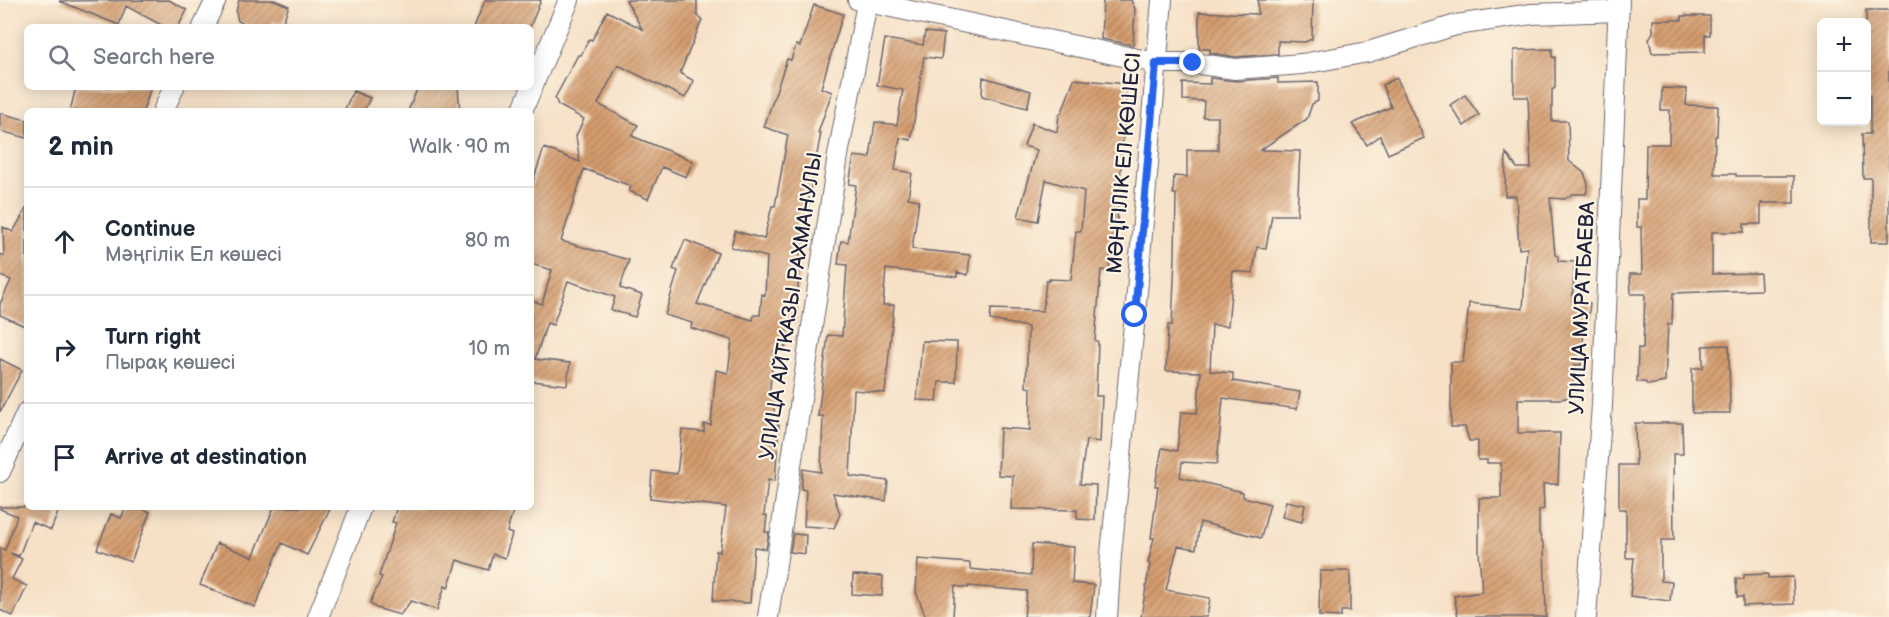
<!DOCTYPE html>
<html lang="en">
<head>
<meta charset="utf-8">
<style>
  :root { --surface:#fff; --page:#f2f2f3; --text:#1f2937; --muted:#747a83; --line:#e0e1e3 }
  body { margin:0; font-family:"Balsamiq Sans",sans-serif; background:var(--page); color:var(--text) }
  .controls { position:absolute; right:18px; top:18px; display:grid; overflow:hidden; border-radius:9px; box-shadow:0 3px 15px #0003 }
  .controls button { width:54px; height:54px; display:grid; place-items:center; padding:0; border:0; border-bottom:2px solid var(--line); background:var(--surface); color:var(--text); font:30px sans-serif }
  .stop { position:absolute; width:18px; height:18px; margin:-14px; border:4px solid #2563eb; border-radius:50%; background:#fff }
  .stop.end { background:#2563eb; border-color:#fff; box-shadow:0 2px 6px #0008 }
  .list { margin:0; padding:0; list-style:none }
  h2 { display:flex; justify-content:space-between; align-items:center; height:78px; margin:0; padding:0 24px; font-size:26px }
  h2 small { font-size:20px; font-weight:400; color:var(--muted) }
  .list li { display:grid; grid-template-columns:39px 1fr auto; gap:18px; align-items:center; box-sizing:border-box; height:108px; padding:0 24px; border-top:2px solid var(--line) }
  .list b { display:block; font-size:22px; white-space:nowrap }
  .list p { margin:0; font-size:20px; white-space:nowrap; color:var(--muted) }
  .list em { font-size:20px; font-style:normal; color:var(--muted) }
  .icon { flex:none; width:33px; height:33px; fill:none; stroke:currentColor; stroke-width:2; stroke-linecap:round; stroke-linejoin:round }
  .map { position:relative; flex:none; width:1889px; height:617px; overflow:hidden }
  .search { position:absolute; background:var(--surface); box-shadow:0 3px 15px #0003; left:24px; top:24px; width:510px; height:66px; display:flex; align-items:center; gap:15px; box-sizing:border-box; padding:0 21px; border-radius:9px; color:var(--muted); font-size:22px }
  .panel { position:absolute; background:var(--surface); box-shadow:0 3px 15px #0003; left:24px; top:108px; width:510px; height:402px; border-radius:9px }
  .map>svg:first-child { display:block }
</style>
</head>
<body>
<div class="map">
<svg width="1889" height="617" viewBox="0 0 1889 617">
  <defs>
    <pattern id="building-hatch" width="6" height="6" patternUnits="userSpaceOnUse" patternTransform="scale(1.5)"><rect width="6" height="6" fill="#d49c6e"/><path d="M-1 1l2-2M0 6l6-6M5 7l2-2" fill="none" stroke="#ac7f5c"/></pattern>
  </defs>
  <rect width="100%" height="100%" fill="#fcf5e5"/>
  <filter id="ink" filterUnits="userSpaceOnUse"><feTurbulence type="fractalNoise" baseFrequency=".0167" numOctaves="2"/><feDisplacementMap in="SourceGraphic" scale="12" xChannelSelector="R" yChannelSelector="G"/><feConvolveMatrix kernelMatrix="1 2 1 2 8 2 1 2 1" color-interpolation-filters="sRGB"/></filter>
  <filter id="wash" filterUnits="userSpaceOnUse"><feTurbulence type="fractalNoise" baseFrequency=".008" numOctaves="4" result="noise"/><feDisplacementMap in="SourceGraphic" scale="24" xChannelSelector="R" yChannelSelector="G"/><feGaussianBlur stdDeviation="1.35" result="paint"/><feColorMatrix in="noise" values="0 0 0 0 0 0 0 0 0 0 0 0 0 0 0 0 0 1.4 0 .05"/><feComposite in="paint" operator="in"/></filter>
  <g filter="url(#wash)">
    <rect width="100%" height="100%" fill="#f6e1c7"/>
    <g id="blocks">
      <path fill="url(#building-hatch)" d="M169,0L187,10L178,27H165L126,6L119,25L59,1Z
        M239,0H274L289,6L282,24L274,21L271,27H253L238,21L236,12Z
        M485,0H541L530,27H474Z
        M626,0H697V15L702,20L680,73L694,81L685,98L618,65L598,104L638,125L632,136L693,161L686,177L662,167L648,199L629,191L631,186L584,169L561,241L629,260L620,288L642,295L635,317L611,310L615,297L568,281L553,325L547,323L535,359L570,363L567,385L531,381V300L542,304L552,270L531,264V187L544,148L580,162L576,136L584,119L558,105L555,98L578,55H581L589,39L592,40L607,11L642,29Z
        M1103,0H1131L1135,9L1133,45L1101,39Z
        M1258,0H1313L1312,39L1305,42L1278,41V54L1235,57L1210,53V49H1199V12L1258,14Z
        M814,5L843,14L821,88L832,92L818,133H821L801,240L796,323L787,322L785,351L774,350L769,396H775L773,424L779,425L775,481L768,480L764,515L767,516L765,532H769L766,549L754,547L750,603L713,601L716,551L720,552L726,507L650,498L652,471L677,474L682,430L704,432V424L711,425L716,370L728,373L732,340L691,328L692,323L665,315L678,271L673,269L685,240L718,253L697,304L753,320L754,315H760L762,294L765,295L767,257L731,247L735,231L764,239L772,206H775L788,135L764,127L787,59L791,60L796,45L800,46Z
        M1866,10H1889V242H1871V178H1863L1862,134H1870V95H1866Z
        M1682,16H1710V35H1705V52L1652,53L1649,39L1653,32V20H1682Z
        M925,32L944,34L941,59L924,57L911,140L900,138L895,170L912,173L908,198L919,200L912,249L970,255L968,275L957,272V277L886,269L883,305H894L885,393L854,390L850,476L888,481L886,501L833,493L840,514L834,528L804,526L806,490L801,489L803,469L821,472L823,416H818L828,335L842,336L847,265L838,264L841,241L848,242L856,185L849,184L854,156L870,158L875,122L897,125L903,90L877,85L885,39L923,45Z
        M1552,49V57H1555V88L1552,90V121H1568L1569,161L1584,173L1588,184L1586,194H1572L1565,199L1550,198L1555,255L1558,256V261L1575,262L1572,301L1590,303L1588,320H1585L1581,365H1574L1573,397L1559,399H1518V433H1560L1558,484H1543L1544,509L1539,510V533L1544,546L1546,617H1458L1454,596L1482,592L1479,551V498H1501V463H1487V460H1478V441H1469L1465,427H1451V362H1463L1469,303L1523,309L1527,248L1519,249L1516,196H1505L1506,153L1517,168H1531L1528,97H1514V50Z
        M983,77L1031,91L1027,108L982,96Z
        M1210,78L1236,81L1278,78V83L1318,82V101L1312,104L1307,119L1260,150L1300,151L1297,215H1272L1266,248L1257,247L1253,273L1233,271L1228,326L1212,325L1210,371L1233,373V381L1300,392L1297,409L1223,398L1217,464L1182,462L1180,477L1243,492V497L1270,504L1261,538L1200,522L1196,549L1178,546L1166,590L1210,598L1207,617H1141L1150,564L1148,563L1154,538H1151L1158,486H1155L1162,448L1177,451L1181,412L1197,413L1201,372L1166,371L1168,325H1172L1175,257L1176,194H1173L1174,176L1187,177V150H1218V117H1203L1204,101L1183,100V83L1210,84Z
        M1397,78L1424,138L1388,154L1380,136L1367,145L1352,124L1391,107L1382,85Z
        M1074,79L1127,84L1117,222H1114L1109,271L1101,270L1095,340L1098,342L1096,396H1102L1100,442L1086,440L1080,484L1096,485L1095,520L1077,519V510L1011,509L1013,476L998,475L1000,428L1030,430L1031,388L1026,387L1028,327L990,320L991,309L1043,311L1046,281H1049V279L1071,280L1076,231H1081L1084,191L1046,180L1038,221L1018,217L1037,150L1024,146L1032,123L1057,132L1059,115L1062,112Z
        M76,87H151L143,111H70Z
        M418,87H458L460,111H408Z
        M1662,88L1687,89L1686,105L1718,106L1717,136H1715L1714,174H1736V176H1794V203H1761V224H1744V232H1712V274L1760,273L1761,290L1673,293L1672,324H1668L1665,382L1648,385L1645,382H1637L1638,348L1643,349L1645,294H1631L1630,274H1642L1641,227H1637V199H1645L1646,144H1669L1670,110H1661Z
        M353,91L370,98L364,111H344Z
        M1465,95L1479,115L1464,126L1450,105Z
        M0,113L27,120V138L0,131Z
        M27,207V327L0,315V304L11,280L0,276V254L4,256L3,227L13,232Z
        M922,341L957,342L956,382H939L937,401L917,400Z
        M1729,345L1730,413H1692V368H1703V346Z
        M0,359L22,370L0,412Z
        M1635,423H1682L1683,454H1673L1674,540H1661V581L1672,582L1670,601L1630,596L1634,558H1626V509H1619V465H1636Z
        M1286,501L1305,505L1302,522L1282,517Z
        M0,507H60L51,530L32,522L19,556L10,553L22,559L12,579L27,586L13,616L0,610V548L5,550L17,516L0,509Z
        M126,507H138L150,512L131,562L97,549L111,514L121,518Z
        M274,507H331L307,555L282,543L255,607L200,585L217,543L253,557Z
        M397,507H514L507,532L512,534L505,558L493,554L488,570L457,560L448,588L445,586L437,610L411,601L400,615L376,608L370,603L382,577L379,576L396,523L392,522Z
        M793,534L806,535L805,554L790,552Z
        M1032,544L1074,547L1072,583L1094,585L1090,617H1024L1027,591L968,586V588L955,586L953,617H926L916,592L918,559L970,563V569L1031,575Z
        M1320,571H1350V611H1341V617L1319,616Z
        M1768,574V578L1793,577L1794,604L1743,606V597H1737L1736,579H1744V575Z
        M853,575L883,576L882,596L852,594Z"/>
    </g>
  </g>
  <g filter="url(#ink)">
    <use href="#blocks" fill-opacity="0" stroke="#6c656c" stroke-width="1.5"/>
    <g fill="none" stroke-linecap="round" stroke-linejoin="round">
      <defs>
        <path id="minor" d="M858,0L1156,63H1193L1235,69L1302,64L1368,52L1456,25L1532,14L1619,11
          M203,27L216,0
          M163,111L174,87
          M522,111L569,0
          M0,472L27,412
          M318,617L361,507
          M768,617L838,155L867,3
          M1107,617L1111,554L1135,315L1162,0
          M1586,617L1602,405L1619,0"/>
      </defs>
      <use href="#minor" stroke="#6c656c" stroke-width="22"/>
      <use href="#minor" stroke="#fff" stroke-width="20"/>
    </g>
  </g>
  <g fill="none" stroke-linecap="round" stroke-linejoin="round" filter="url(#ink)">
    <path stroke="#2563eb" stroke-width="8" d="M1135,315L1156,63H1193"/>
  </g>
  <g text-anchor="middle" dominant-baseline="central" stroke-width="4.5" stroke-linejoin="round" paint-order="stroke">
    <g font-size="21" fill="#22223b" stroke="#fcf5e5">
      <text transform="translate(1124 163) rotate(-85)">МӘҢГІЛІК ЕЛ КӨШЕСІ</text>
      <text transform="translate(791 306) rotate(-81)">УЛИЦА АЙТКАЗЫ РАХМАНУЛЫ</text>
      <text transform="translate(1582 308) rotate(-87)">УЛИЦА МУРАТБАЕВА</text>
    </g>
  </g>
</svg>
<div class="controls">
<button>+</button>
<button>−</button>
</div>
<div class="stop" style="left:1135px;top:315px"></div>
<div class="stop end" style="left:1193px;top:63px"></div>
<div class="search"><svg class="icon" aria-label="search" viewBox="0 0 24 24"><circle cx="10" cy="10" r="6"/><path d="M15 15l6 6"/></svg>Search here</div>
<section class="panel">
<h2>2 min<small>Walk · 90 m</small></h2>
<ul class="list">
<li><svg class="icon" aria-label="ahead" viewBox="0 0 24 24"><path d="M12 20V5M6 11l6-6 6 6"/></svg><div><b>Continue</b><p>Мәңгілік Ел көшесі</p></div><em>80 m</em></li>
<li><svg class="icon" aria-label="right" viewBox="0 0 24 24"><path d="M7 20v-9h11M14 6l5 5-5 5"/></svg><div><b>Turn right</b><p>Пырақ көшесі</p></div><em>10 m</em></li>
<li><svg class="icon" aria-label="arrive" viewBox="0 0 24 24"><path d="M6 21V4h12l-3 4 3 4H6"/></svg><div><b>Arrive at destination</b></div></li>
</ul>
</section>
</div>
</body>
</html>
